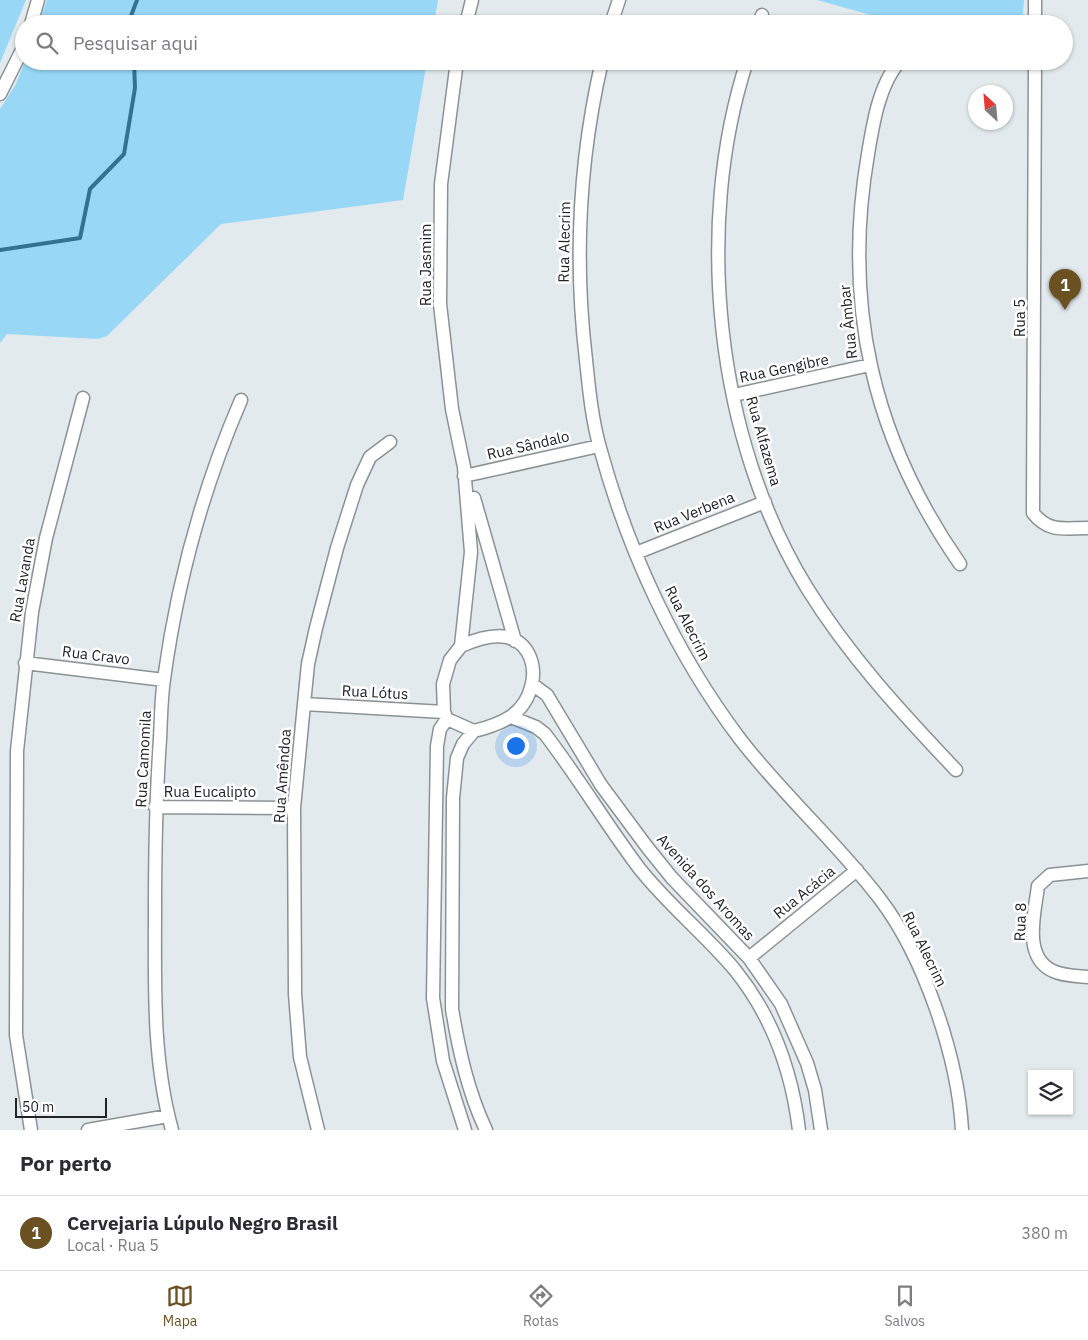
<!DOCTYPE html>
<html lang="pt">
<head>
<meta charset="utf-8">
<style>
  :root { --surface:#fff; --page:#f7f7f7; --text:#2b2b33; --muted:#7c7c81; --line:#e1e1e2; --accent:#6b5022 }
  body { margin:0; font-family:"IBM Plex Sans",sans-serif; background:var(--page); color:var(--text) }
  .controls { position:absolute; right:15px; bottom:15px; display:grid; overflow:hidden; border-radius:0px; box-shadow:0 1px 4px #0004 }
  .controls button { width:45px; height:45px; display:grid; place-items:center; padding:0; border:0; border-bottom:1px solid var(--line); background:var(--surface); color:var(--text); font:25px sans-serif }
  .compass { position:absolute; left:968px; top:85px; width:45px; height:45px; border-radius:50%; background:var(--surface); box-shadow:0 1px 4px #0004; rotate:334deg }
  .scale { position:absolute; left:15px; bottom:12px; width:92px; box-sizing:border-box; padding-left:5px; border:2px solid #212325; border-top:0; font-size:14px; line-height:18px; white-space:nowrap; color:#212325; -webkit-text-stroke:4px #fff; paint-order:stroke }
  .you { position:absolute; left:515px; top:745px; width:18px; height:18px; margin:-12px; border:4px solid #fff; border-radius:50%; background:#1a73e8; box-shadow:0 0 0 8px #1a73e833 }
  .badge { display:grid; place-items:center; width:32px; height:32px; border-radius:50%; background:var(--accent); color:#fff; font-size:16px; font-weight:700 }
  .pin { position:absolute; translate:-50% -41px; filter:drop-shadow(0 1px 2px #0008) }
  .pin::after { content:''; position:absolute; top:26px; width:18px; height:15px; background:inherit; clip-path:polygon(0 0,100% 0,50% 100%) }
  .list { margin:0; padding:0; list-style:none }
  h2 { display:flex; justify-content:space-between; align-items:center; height:65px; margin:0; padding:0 20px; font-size:21px }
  h2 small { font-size:16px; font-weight:400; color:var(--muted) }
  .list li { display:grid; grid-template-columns:32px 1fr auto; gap:15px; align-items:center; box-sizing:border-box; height:75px; padding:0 20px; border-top:1px solid var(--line) }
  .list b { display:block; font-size:19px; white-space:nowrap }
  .list p { margin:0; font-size:16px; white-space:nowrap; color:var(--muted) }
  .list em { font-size:16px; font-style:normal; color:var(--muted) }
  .icon { flex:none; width:28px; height:28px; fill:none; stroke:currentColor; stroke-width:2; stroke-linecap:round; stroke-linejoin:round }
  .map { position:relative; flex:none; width:1088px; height:1130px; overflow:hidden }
  .search { position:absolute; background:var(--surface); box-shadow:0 1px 4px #0004; left:15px; right:15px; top:15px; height:55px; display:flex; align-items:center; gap:12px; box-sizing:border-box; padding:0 18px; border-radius:28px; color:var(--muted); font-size:19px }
  .sheet { height:140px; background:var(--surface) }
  nav { display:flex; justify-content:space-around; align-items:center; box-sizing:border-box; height:70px; border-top:1px solid var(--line); background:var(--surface); font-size:14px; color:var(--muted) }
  nav a { display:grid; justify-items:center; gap:2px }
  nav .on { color:var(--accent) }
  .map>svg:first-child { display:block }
</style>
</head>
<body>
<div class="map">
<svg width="1088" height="1130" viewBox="0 0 1088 1130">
  <rect width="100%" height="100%" fill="#e2eaee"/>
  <path fill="#99d7f7" d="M0,0H26L0,63Z
    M47,0H438L434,24H38Z
    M817,0H1024L1022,24H903Z
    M25,61H427L403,200L221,224L107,336L98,339L7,334L0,343V109L16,84Z"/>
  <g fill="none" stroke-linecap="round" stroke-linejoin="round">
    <path stroke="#347390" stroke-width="4" d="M132,24L131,16L137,0
      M0,250L80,238L90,189L124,154L135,88L134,61"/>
    <defs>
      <path id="street" d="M31,24L38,0
        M466,24L472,0
        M611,24L619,0
        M759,24L762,15
        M1035,24V0
        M457,61L441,184L440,304L452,409L464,467L471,552L461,646L450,660L443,684L444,712L447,719L474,731C486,728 499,724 510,717C532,703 542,667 523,646C507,629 479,638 461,646
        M602,61C579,160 574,260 586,360C589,389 592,420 600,448C628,551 675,653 740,739C783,795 837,842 880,899C924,957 958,1057 962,1130
        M747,61C693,227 716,440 807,588C849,656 902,713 956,770
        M900,61C879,84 873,124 868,154C842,305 873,439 960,564
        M1035,61L1033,513C1049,533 1064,528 1088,528
        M0,94L24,46
        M734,395L870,365
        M464,476L599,446
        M474,498L515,641
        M636,553L765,502
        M25,663L164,680
        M532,684L547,695L601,785L647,847L672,878L749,958L781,1004L807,1063L815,1090L821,1130
        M304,704L444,712
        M511,717L536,727L545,734C578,777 606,824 639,868C668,905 705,934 735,970C772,1016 792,1072 799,1130
        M447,719L440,729L437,746L433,998L443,1061L465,1130
        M474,731L463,744L457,758L453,798L452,1009C459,1051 468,1092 486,1130
        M155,807L294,808
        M1088,871L1050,875L1038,886C1035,912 1022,957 1053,971C1063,976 1078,976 1088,977
        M749,958L857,870
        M31,1130L16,1035L17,751L32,612L46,538L83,398
        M88,1130L168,1116
        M172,1130C152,1058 155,982 155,909C155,852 156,796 160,739C161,719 161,699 164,679C177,584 203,488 241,400
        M318,1130L300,1057L295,994L294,808L304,704L308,664L316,628L337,548L357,485L370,457L390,442"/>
    </defs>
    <use href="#street" stroke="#8b9296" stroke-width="15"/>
    <use href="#street" stroke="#fff" stroke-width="12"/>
  </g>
  <g text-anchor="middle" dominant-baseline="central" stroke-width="5" stroke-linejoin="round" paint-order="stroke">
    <g font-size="15" fill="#212325" stroke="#fff">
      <text transform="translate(564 242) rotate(-89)">Rua Alecrim</text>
      <text transform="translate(425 265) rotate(-90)">Rua Jasmim</text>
      <text transform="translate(1019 318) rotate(-90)">Rua 5</text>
      <text transform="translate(848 322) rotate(-96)">Rua Âmbar</text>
      <text transform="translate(784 368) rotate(-12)">Rua Gengibre</text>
      <text transform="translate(764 441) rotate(74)">Rua Alfazema</text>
      <text transform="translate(528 445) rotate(-13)">Rua Sândalo</text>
      <text transform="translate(694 512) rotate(-22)">Rua Verbena</text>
      <text transform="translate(22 580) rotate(-80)">Rua Lavanda</text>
      <text transform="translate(688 623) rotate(63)">Rua Alecrim</text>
      <text transform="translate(96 655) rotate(7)">Rua Cravo</text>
      <text transform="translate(375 692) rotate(3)">Rua Lótus</text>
      <text transform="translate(143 759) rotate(-87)">Rua Camomila</text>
      <text transform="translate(282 776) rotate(-86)">Rua Amêndoa</text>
      <text x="210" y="791">Rua Eucalipto</text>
      <text transform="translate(706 887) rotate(48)">Avenida dos Aromas</text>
      <text transform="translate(804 892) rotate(-39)">Rua Acácia</text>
      <text transform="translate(1020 922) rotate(-88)">Rua 8</text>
      <text transform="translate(925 949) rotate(64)">Rua Alecrim</text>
    </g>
  </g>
</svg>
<div class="controls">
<button><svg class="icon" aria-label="layers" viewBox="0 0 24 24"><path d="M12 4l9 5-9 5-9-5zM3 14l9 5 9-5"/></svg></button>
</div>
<svg class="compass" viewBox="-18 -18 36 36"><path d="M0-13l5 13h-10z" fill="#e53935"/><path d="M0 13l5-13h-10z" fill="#7c7c81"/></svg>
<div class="scale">50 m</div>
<div class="you"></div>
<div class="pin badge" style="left:1065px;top:310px">1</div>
<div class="search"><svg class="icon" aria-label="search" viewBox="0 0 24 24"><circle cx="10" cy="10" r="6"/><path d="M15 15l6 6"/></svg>Pesquisar aqui</div>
</div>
<section class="sheet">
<h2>Por perto<small></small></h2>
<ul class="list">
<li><span class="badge">1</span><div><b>Cervejaria Lúpulo Negro Brasil</b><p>Local · Rua 5</p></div><em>380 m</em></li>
</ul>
</section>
<nav>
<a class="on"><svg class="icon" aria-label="map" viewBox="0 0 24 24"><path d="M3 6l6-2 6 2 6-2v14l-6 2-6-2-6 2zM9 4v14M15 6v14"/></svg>Mapa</a>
<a><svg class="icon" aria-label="directions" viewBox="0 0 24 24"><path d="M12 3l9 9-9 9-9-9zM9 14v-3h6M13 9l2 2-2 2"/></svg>Rotas</a>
<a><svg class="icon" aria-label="saved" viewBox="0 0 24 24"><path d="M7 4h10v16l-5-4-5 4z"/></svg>Salvos</a>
</nav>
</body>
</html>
